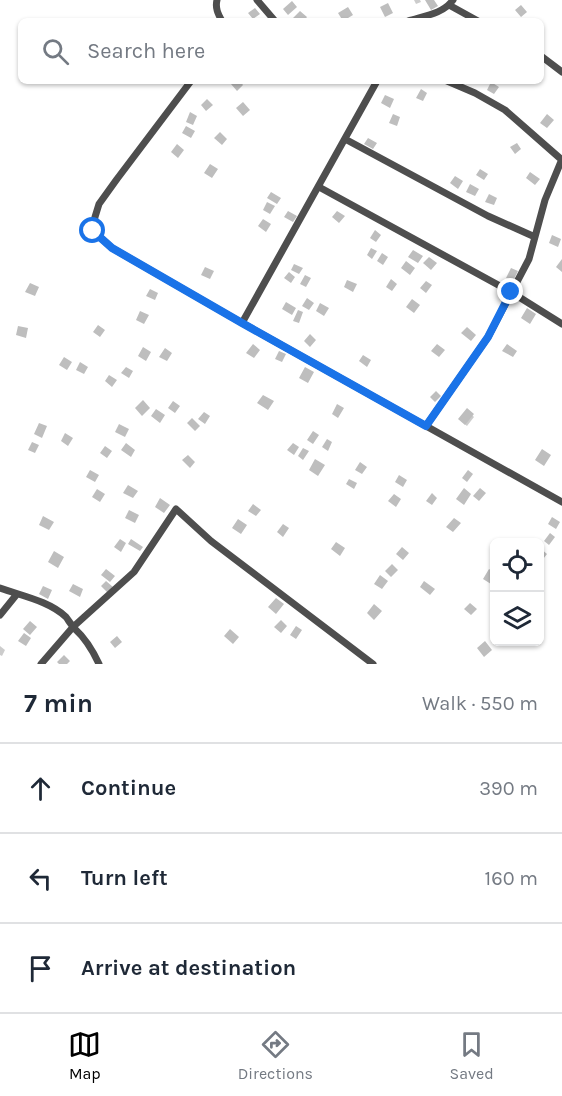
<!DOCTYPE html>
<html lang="en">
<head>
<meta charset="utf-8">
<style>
  :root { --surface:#fff; --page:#f2f2f3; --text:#1f2937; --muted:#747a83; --line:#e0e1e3; --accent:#000 }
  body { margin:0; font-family:Karla,sans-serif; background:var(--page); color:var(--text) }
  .controls { position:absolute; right:18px; bottom:18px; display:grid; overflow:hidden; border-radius:9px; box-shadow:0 2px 4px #0004 }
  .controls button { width:54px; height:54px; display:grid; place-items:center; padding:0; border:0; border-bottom:2px solid var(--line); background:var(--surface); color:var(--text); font:30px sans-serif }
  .stop { position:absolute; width:18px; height:18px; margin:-14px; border:4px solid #1a73e8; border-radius:50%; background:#fff }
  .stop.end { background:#1a73e8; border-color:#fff; box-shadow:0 2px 6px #0008 }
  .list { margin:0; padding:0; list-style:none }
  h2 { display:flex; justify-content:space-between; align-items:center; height:78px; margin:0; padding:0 24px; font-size:26px }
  h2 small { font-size:20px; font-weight:400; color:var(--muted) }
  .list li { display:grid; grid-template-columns:39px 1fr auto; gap:18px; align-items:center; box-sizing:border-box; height:90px; padding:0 24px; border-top:2px solid var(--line) }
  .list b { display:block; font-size:22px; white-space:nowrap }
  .list em { font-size:20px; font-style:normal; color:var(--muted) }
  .icon { flex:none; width:33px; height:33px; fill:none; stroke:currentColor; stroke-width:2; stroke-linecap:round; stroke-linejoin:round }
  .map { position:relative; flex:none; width:562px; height:664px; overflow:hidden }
  .search { position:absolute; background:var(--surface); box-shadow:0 2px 4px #0004; left:18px; right:18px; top:18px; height:66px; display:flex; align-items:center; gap:15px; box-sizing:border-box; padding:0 21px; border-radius:9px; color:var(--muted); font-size:22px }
  .sheet { height:348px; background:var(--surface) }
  nav { display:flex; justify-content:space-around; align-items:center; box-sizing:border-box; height:84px; border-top:2px solid var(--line); background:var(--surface); font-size:16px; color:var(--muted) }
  nav a { display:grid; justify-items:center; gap:3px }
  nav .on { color:var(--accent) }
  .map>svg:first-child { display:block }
</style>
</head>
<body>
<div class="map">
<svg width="562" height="664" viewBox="0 0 562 664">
  <rect width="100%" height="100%" fill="#fff"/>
  <path fill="#0003" d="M414,0H420L421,2L416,4Z
    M467,410L474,417L467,426L461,421Z
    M0,646L5,650L2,656L0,655Z"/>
  <path fill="#bebebe" d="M425,0H434L438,6L431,10Z
    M292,1L297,7L288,15L283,9Z
    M388,3L393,13L385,17L380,7Z
    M521,5L527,12L521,17L515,10Z
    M348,7L353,15L343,21L338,13Z
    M255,8L260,14L253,19L248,13Z
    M300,11L307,17L304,21H296L293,18Z
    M235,81H240L243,85L237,91L231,84Z
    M491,82L499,87L494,94L487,90Z
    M421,89L427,93L423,101L416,98Z
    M385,95L394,99L390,108L381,103Z
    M207,99L213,105L206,111L201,105Z
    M243,102L250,110L243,116L236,108Z
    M190,112L197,116L193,125L186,122Z
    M393,114L400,117L397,126L389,123Z
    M547,114L554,120L547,128L540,123Z
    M186,126L195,131L191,138L182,133Z
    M220,132L227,139L222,145L214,138Z
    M368,138L377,143L373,149L364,144Z
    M517,143L521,149L515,154L510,147Z
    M177,144L184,150L178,158L171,152Z
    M210,164L218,169L212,178L204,173Z
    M480,169L488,174L484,180L476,175Z
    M530,172L540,179L535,185L526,178Z
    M455,176L463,181L458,189L450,183Z
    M470,184L479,189L475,196L466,192Z
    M271,192L281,198L277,204L267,198Z
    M489,194L497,198L494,205L485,202Z
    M267,202L275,206L270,214L263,210Z
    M288,211L297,216L293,222L284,217Z
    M337,211L345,216L339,223L332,217Z
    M263,219L271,224L266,232L258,226Z
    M375,230L381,235L376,242L370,238Z
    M552,235L561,239L558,247L549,243Z
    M371,248L377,251L372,259L367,255Z
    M413,250L423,256L418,263L408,257Z
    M382,253L388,257L383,265L377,261Z
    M429,257L437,263L431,270L423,263Z
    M562,259V272L556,267Z
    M406,261L415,268L410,275L401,268Z
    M294,264L303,268L299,274L291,270Z
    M205,267L214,271L210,279L201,275Z
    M511,268L518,271L513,281L506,278Z
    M289,272L295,277L291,283L284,278Z
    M305,275L311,278L306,287L300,284Z
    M391,279L397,284L392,291L386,287Z
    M347,280L357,284L353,292L344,287Z
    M426,281L432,285L426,293L420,288Z
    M30,283L39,287L35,296L25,292Z
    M150,289L158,293L155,300L146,296Z
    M307,298L314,303L309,310L302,306Z
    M412,299L420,305L414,313L406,307Z
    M286,302L296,308L292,315L282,309Z
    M320,303L329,308L324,316L316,311Z
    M527,308L536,314L530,324L521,318Z
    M298,310L303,312L299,323L293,321Z
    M140,311L149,315L144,324L136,320Z
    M98,325L105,330L100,337L93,332Z
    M18,326L28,328L26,338L16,335Z
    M467,327L476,335L471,341L461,333Z
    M310,334L316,340L310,347L304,341Z
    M253,344L260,350L254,358L246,353Z
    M437,344L445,350L439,357L431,351Z
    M507,344L517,351L513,357L502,351Z
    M143,347L151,352L146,361L138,356Z
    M165,348L172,353L167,361L159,357Z
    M279,351L286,354L282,362L275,359Z
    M363,355L371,360L367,367L359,361Z
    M64,357L72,362L67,370L59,365Z
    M80,362L88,367L84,374L76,370Z
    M126,367L133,371L129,378L121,373Z
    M305,367L314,372L308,383L299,378Z
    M109,375L117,380L112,387L105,381Z
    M436,391L441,396L435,402L430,397Z
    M263,395L274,401L268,410L257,403Z
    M143,400L150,408L142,416L135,408Z
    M173,401L180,406L175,413L168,408Z
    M337,404L344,408L338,418L332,414Z
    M467,408L474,414L465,425L458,419Z
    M156,409L165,415L160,423L151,416Z
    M204,412L210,416L205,424L198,419Z
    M192,418L200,426L195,431L187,423Z
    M39,423L47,426L42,438L34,434Z
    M119,424L129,429L125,437L115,432Z
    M313,431L319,435L313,444L307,440Z
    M65,433L73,438L68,446L61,441Z
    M327,439L332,442L328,451L322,447Z
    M32,442L39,445L35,453L28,450Z
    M126,443L135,450L131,457L121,450Z
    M293,443L299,447L294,455L287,450Z
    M105,446L112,451L107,458L100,453Z
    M303,448L309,451L303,460L298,456Z
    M542,449L551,455L544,466L535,460Z
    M188,455L195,462L190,468L182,460Z
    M315,459L325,465L318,476L309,470Z
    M360,462L367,467L362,474L355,470Z
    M90,470L99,475L95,482L86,477Z
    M468,470L473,474L467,482L462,478Z
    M399,475L407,480L403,487L395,482Z
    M349,479L357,483L354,489L346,484Z
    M128,485L138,491L133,498L123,493Z
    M464,488L471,494L464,505L456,499Z
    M480,488L486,493L479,501L473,496Z
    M97,489L105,494L100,502L92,497Z
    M432,493L437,498L432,505L426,501Z
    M394,494L401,499L396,507L388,501Z
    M160,498L170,505L164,513L155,507Z
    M253,504L261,510L256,516L248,511Z
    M129,510L139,515L135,523L125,518Z
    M43,516L54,522L49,530L39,525Z
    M552,517L560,522L556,529L548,524Z
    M454,518L461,523L453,532L446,527Z
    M238,519L247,525L241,534L232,528Z
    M283,524L289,528L283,537L277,532Z
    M550,533L555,537L549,545L544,541Z
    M120,539L126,543L121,552L114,547Z
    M131,539L143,547L140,551L128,544Z
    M336,542L345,548L340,556L331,549Z
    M402,547L409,553L403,560L396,554Z
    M540,548L547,554L540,563Z
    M54,551L64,557L58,568L48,562Z
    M392,564L398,570L391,577L385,571Z
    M106,569L115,576L110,582L101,575Z
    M489,569L494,572V579L491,584L483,579Z
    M380,575L388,581L382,589L374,584Z
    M106,581L113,587L108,593L101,586Z
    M424,581L435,589L430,595L420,587Z
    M73,584L83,589L80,597L69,591Z
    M43,586L52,590L48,599L39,594Z
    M276,598L284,604L276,614L268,607Z
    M470,603L477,609L471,615L464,609Z
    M374,604L382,611L374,620L367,613Z
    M281,620L287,626L281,633L274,627Z
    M30,621L37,627L30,635L23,629Z
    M296,626L302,630L296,639L290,635Z
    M230,629L239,637L233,644L224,636Z
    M24,633L31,638L26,646L18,641Z
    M117,636L122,642L115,648L110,642Z
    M485,641L492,650L484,657L477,648Z
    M64,655L70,661L67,664H59L57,662Z"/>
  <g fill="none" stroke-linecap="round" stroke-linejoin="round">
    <path stroke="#4e4e4e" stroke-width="7" d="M217,0C215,8 218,14 222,21
      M257,0L275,21
      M449,5L478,21
      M408,21C424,16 443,14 453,0
      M541,56L562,72
      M191,81L117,179L99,204L95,217L93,231L112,248L242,323L562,502
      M447,81L475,93L505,110L562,160
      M345,139L488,216L535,237
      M319,187L511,292L562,324
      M242,323L377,81
      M426,426L488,337L529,259L545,200L562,159
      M0,588C22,596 49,601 66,617C69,621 71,625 75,629C85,638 93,651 99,664
      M0,615L17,594
      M41,664L73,627L134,572L176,509L211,541L373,664"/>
  </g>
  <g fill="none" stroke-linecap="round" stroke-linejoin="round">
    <path stroke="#1a73e8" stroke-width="8" d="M93,231L112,248L242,323L426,426L488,337L511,292"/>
  </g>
</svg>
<div class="controls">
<button><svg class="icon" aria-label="locate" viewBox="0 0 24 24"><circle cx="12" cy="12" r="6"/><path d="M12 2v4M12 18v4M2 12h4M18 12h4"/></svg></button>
<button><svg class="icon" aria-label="layers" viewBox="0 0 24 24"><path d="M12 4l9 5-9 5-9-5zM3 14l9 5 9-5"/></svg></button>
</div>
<div class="stop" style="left:93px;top:231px"></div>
<div class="stop end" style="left:511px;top:292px"></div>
<div class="search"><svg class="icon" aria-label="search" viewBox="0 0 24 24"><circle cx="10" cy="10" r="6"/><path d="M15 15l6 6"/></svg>Search here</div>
</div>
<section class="sheet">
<h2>7 min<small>Walk · 550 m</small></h2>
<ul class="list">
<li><svg class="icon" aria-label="ahead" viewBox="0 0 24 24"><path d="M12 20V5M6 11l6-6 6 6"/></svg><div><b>Continue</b></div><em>390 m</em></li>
<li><svg class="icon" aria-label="left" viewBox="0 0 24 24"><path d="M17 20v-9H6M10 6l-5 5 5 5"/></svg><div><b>Turn left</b></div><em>160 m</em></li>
<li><svg class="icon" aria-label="arrive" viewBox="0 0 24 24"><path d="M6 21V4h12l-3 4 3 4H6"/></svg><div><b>Arrive at destination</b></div></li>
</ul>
</section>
<nav>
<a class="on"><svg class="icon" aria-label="map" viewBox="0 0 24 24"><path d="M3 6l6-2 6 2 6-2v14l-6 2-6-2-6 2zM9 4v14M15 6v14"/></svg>Map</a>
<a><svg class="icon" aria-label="directions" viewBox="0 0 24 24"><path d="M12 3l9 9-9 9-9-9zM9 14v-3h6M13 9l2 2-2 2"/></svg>Directions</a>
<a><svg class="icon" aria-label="saved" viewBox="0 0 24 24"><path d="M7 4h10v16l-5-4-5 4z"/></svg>Saved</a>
</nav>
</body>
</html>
